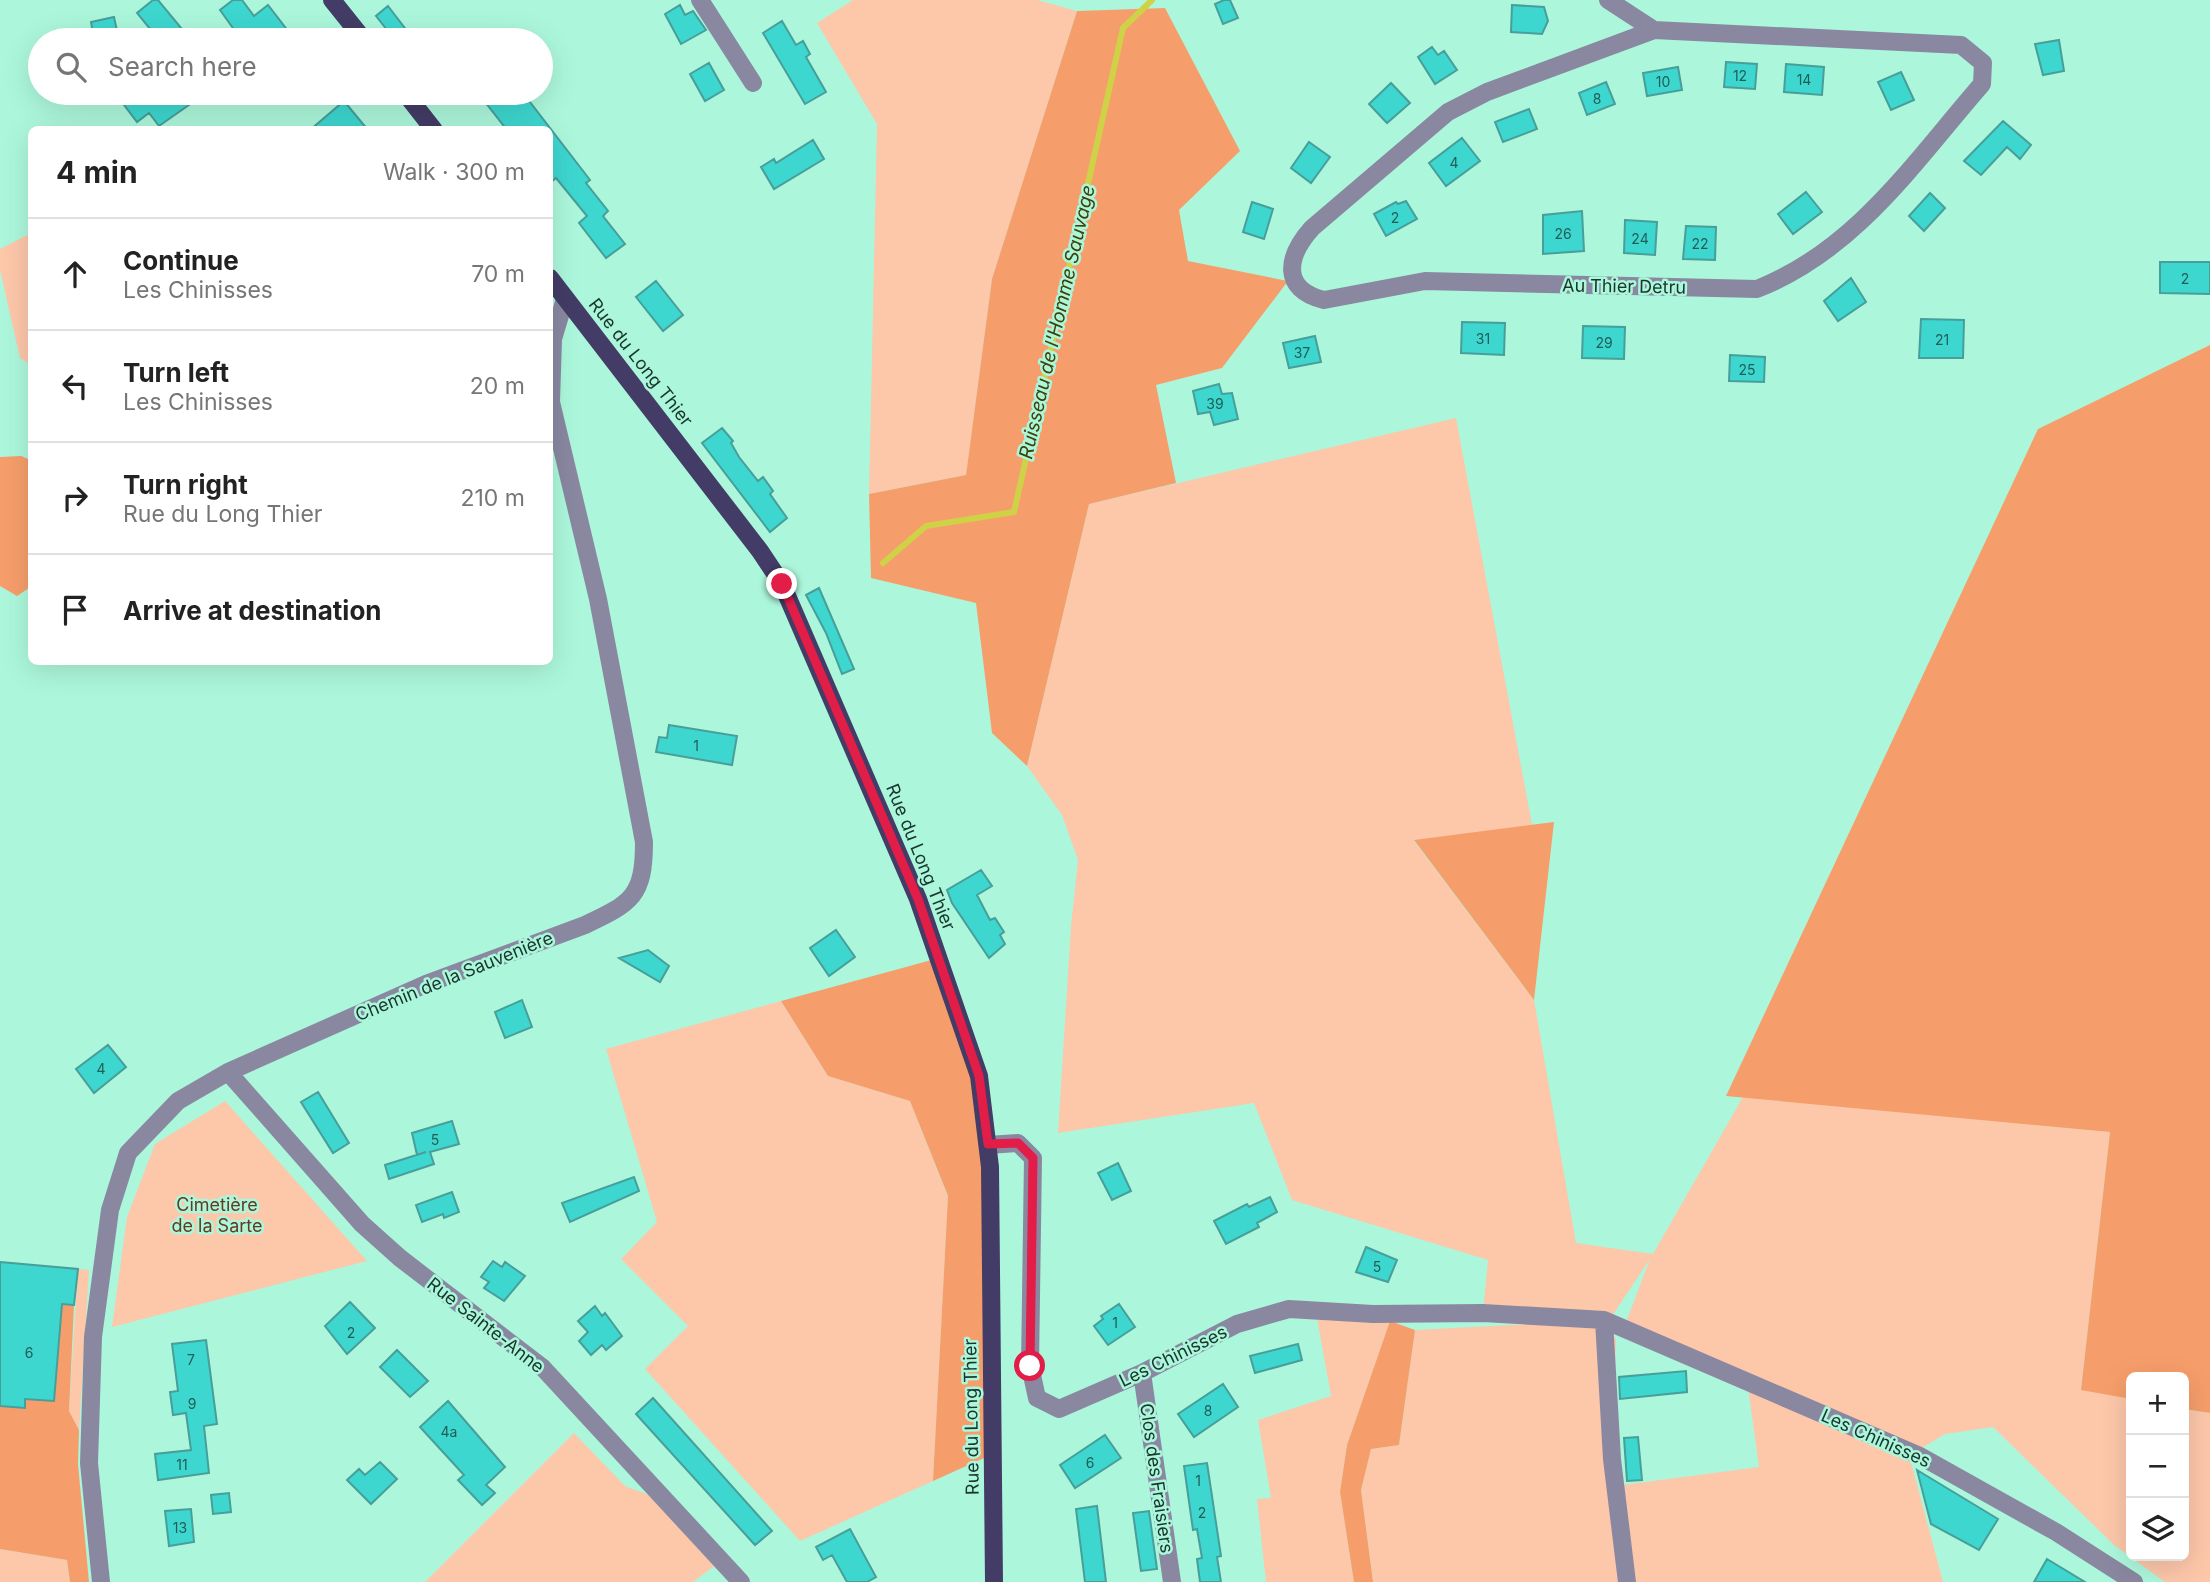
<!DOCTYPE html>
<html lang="en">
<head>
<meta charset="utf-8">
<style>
  :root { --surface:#fff; --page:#f2f2f2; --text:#222; --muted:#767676; --line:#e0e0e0 }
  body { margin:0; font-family:Inter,sans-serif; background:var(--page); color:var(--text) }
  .controls { position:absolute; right:21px; bottom:21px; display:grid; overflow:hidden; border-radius:10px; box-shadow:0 7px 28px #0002 }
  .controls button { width:63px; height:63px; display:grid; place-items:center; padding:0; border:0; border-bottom:2px solid var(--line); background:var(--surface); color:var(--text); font:35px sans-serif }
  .stop { position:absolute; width:21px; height:21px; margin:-16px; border:5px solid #e11d48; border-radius:50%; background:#fff }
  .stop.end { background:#e11d48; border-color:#fff; box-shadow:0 2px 7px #0008 }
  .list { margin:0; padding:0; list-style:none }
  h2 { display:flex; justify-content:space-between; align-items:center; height:91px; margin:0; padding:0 28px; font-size:30px }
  h2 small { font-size:23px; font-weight:400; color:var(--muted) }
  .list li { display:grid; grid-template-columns:46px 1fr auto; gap:21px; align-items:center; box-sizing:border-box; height:112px; padding:0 28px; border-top:2px solid var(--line) }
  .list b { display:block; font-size:26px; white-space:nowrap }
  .list p { margin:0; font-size:23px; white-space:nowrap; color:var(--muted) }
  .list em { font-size:23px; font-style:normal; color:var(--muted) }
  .icon { flex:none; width:38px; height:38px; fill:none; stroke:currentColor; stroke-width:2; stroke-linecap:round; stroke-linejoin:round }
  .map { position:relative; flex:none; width:2210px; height:1582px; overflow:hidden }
  .search { position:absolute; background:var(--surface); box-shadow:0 7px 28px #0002; left:28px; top:28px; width:525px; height:77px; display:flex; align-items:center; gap:18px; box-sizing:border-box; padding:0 24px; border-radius:38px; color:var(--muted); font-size:26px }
  .panel { position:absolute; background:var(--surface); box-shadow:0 7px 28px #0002; left:28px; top:126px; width:525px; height:539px; border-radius:10px }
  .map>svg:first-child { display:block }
</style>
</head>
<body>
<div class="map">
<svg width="2210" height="1582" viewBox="0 0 2210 1582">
  <rect width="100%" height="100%" fill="#acf7dc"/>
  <path fill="#fdc7aa" d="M853,0H1037L1077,11L992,279L966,475L869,494L877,124L817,23Z
    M31,233V365L20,358L0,270V249Z
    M1456,418L1532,825L1414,841L1534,1000L1576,1243L1653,1254L1743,1097L2110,1132L2081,1389L2131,1399V1556H2184V1409L2210,1413V1582H2165L2114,1545L1993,1427L1945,1434L1920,1449L1626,1322L1650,1259L1612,1316L1483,1312L1488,1260L1292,1200L1254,1103L1058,1133L1071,926L1078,860L1062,815L1027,766L1089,504Z
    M781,1001L828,1076L910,1101L948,1197L933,1481L800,1541L645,1369L688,1326L621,1259L657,1222L606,1049Z
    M225,1101L367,1261L112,1327L127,1217L155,1144Z
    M78,1269L89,1270L79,1430L69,1411Z
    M1317,1318L1390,1321L1347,1445L1340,1492L1354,1582H1266L1257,1499L1271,1498L1258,1420L1331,1396Z
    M1604,1320L1616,1339L1612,1459L1615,1486L1759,1467L1748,1387L1911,1462L1943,1582H1373L1361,1490L1371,1449L1399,1445L1415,1330Z
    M574,1433L625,1486L667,1502L721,1561L693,1582H425Z
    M0,1549L67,1560L70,1582H0Z"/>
  <path fill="#f69e6b" d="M1165,8L1240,151L1179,210L1188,261L1288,281L1222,368L1156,385L1176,483L1089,504L1027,766L992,733L976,603L871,578L869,494L966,475L992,279L1077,11Z
    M2210,345V1413L2184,1409V1377H2131V1399L2081,1390L2110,1132L1726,1096L2038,429Z
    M21,456L31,460L32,586L17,596L0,586V457Z
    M1554,822L1534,1000L1414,840Z
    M939,958L979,1075L993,1454L933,1481L948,1196L910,1101L828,1076L781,1001Z
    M62,1304L74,1305L69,1411L79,1430L78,1464L89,1582H70L67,1560L0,1549V1406L24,1408L25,1399L54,1401Z
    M1390,1321L1415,1330L1399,1445L1371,1449L1361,1490L1373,1582H1354L1340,1492L1347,1445Z"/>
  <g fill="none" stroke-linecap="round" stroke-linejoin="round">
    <path stroke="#cfd147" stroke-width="6" d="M883,563L926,526L1014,512L1123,28L1152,0"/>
  </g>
  <path fill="#3dd7d0" stroke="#489e99" stroke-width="2" d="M153,0H158L191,40H159L137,13Z
    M233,0H242L254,16L268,5L295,40H223L235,31L220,10Z
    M1224,0H1230L1238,18L1223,24L1215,4Z
    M680,5L685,15L693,11L706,30L681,44L665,14Z
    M1512,5L1544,7L1548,21L1542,34L1511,32Z
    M388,6L414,40H395L376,16Z
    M114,17L119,40H94L91,22Z
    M782,21L796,45L803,41L810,54L806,57L826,92L805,104L763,33Z
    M2059,40L2064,71L2043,75L2035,44Z
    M1432,47L1438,55L1444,51L1457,70L1435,84L1418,57Z
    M1726,62L1757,64L1755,89L1724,87Z
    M709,63L724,90L705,101L690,74Z
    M1786,64L1824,67L1822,95L1784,92Z
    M1678,67L1682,90L1647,96L1643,73Z
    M1901,72L1914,100L1891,110L1878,82Z
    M1606,82L1615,104L1587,115L1579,93Z
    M1391,83L1410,103L1387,123L1369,104Z
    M115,93H144L148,98L156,93H206L159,126L149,113L137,122Z
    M478,93H523L590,180L586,183L608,211L603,216L625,244L606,258L579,223L587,216L556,178L550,183V130H507Z
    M344,101L368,130H310Z
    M1529,109L1537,129L1503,142L1495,122Z
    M2003,121L2031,145L2020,159L2007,147L1981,175L1964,161Z
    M1462,138L1480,161L1446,186L1429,163Z
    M813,140L824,159L774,189L761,167L774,159L776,163Z
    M1309,142L1330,157L1311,183L1291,168Z
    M1806,192L1822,212L1793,234L1778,214Z
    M1930,193L1945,208L1924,231L1909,216Z
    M1406,201L1417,219L1386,236L1374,214L1396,202L1398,204Z
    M1252,202L1273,209L1264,239L1243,232Z
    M1582,211L1584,251L1543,254V215Z
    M1625,220L1657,222L1655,255L1624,253Z
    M1686,226L1716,227L1715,260L1683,259Z
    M2160,262H2210V294L2160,293Z
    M1851,278L1866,302L1838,321L1824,301Z
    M656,281L683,315L663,331L636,297Z
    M1921,319L1964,320L1963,358H1919Z
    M1462,322L1505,323L1504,355L1461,353Z
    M1583,326L1625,327L1624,359L1582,358Z
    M1315,336L1321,362L1289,368L1283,343Z
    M1730,355L1765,357L1764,382L1729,381Z
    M1219,384L1222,394L1232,393L1238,419L1214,425L1210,412L1198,414L1193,391Z
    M722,428L733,441L731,443L739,457L758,481L763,477L773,491L770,494L787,518L770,532L702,443Z
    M819,588L854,669L842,674L826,633L806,595Z
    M669,725L737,736L732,765L656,752L659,737L667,738Z
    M981,870L992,886L977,895L990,920L995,918L1004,932L1000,935L1005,944L989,958L952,903L947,890Z
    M836,930L855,957L829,976L810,948Z
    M648,950L669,966L660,982L619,958Z
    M522,1000L532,1027L505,1038L495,1012Z
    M108,1045L126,1067L94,1093L76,1069Z
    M318,1092L349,1143L333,1153L301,1102Z
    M452,1121L459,1144L430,1152L434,1164L389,1179L385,1165L426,1152L417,1155L412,1133Z
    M1118,1163L1131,1191L1112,1200L1098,1173Z
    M634,1177L639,1191L570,1222L562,1203Z
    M452,1192L459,1212L444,1218L443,1214L422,1222L416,1205Z
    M1270,1197L1277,1212L1257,1223L1259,1227L1226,1244L1214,1221L1247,1204L1249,1207Z
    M1366,1247L1397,1260L1388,1282L1356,1272Z
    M493,1261L502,1267L505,1262L525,1276L504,1301L484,1288L489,1282L481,1277Z
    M0,1262L78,1269L74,1305L62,1304L54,1401L25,1399V1408L0,1406Z
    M350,1302L375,1328L347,1354L325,1326Z
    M1119,1304L1135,1327L1108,1345L1094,1326L1103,1319L1101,1316Z
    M595,1306L602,1316L605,1313L622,1336L606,1350L602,1345L591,1355L579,1341L588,1332L578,1321Z
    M206,1340L217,1424L204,1426L209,1473L158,1480L155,1454L191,1450L186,1413L173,1415L170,1392L178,1391L172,1344Z
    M1298,1344L1302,1360L1255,1373L1250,1356Z
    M397,1350L428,1381L410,1397L380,1367Z
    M1686,1371L1687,1392L1620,1399L1619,1377Z
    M1223,1384L1238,1407L1194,1437L1178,1414Z
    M653,1398L772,1531L755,1545L636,1414Z
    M448,1401L505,1467L486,1485L495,1493L482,1505L458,1480L464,1475L420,1427Z
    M1105,1435L1121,1458L1075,1488L1060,1465Z
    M1638,1437L1642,1480L1627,1481L1624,1438Z
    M380,1462L397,1479L371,1504L347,1480L359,1469L365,1475Z
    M1207,1463L1221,1556L1217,1557L1221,1582H1200L1197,1559L1202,1558L1197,1529L1193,1530L1184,1466Z
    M1917,1470L1998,1519L1979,1550L1931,1524Z
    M229,1493L231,1512L213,1514L211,1495Z
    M1097,1506L1106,1582H1085L1076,1509Z
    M191,1509L194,1542L169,1546L165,1511Z
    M1149,1511L1157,1569L1141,1571L1133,1513Z
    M850,1529L876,1577L867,1582H847L832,1555L823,1560L816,1547Z
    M2047,1559L2085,1582H2034Z"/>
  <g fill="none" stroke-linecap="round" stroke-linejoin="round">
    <path stroke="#8a88a1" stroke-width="18" d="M700,0L753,83
      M1608,0L1654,30L1961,45L1983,63L1982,84C1914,162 1856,250 1757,289L1425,281L1324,300C1280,289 1287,256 1312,228L1448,112L1487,92L1654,30
      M228,1072L362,1224L400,1258L543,1368L741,1582
      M988,1145L1018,1143L1033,1158L1030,1366L1037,1398L1059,1409L1142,1373L1237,1324L1289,1309L1373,1314L1483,1313L1604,1320
      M1142,1373L1172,1582
      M101,1582L89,1463L93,1337L110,1210L128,1153L178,1101L228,1072L426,984L585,925C632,903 644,896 644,842L598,599L551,402L553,339L565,299
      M1627,1582L1612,1459L1604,1320L1920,1456L2056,1532L2134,1582"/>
    <path stroke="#433c66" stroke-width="18" d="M332,0L364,40
      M405,93L434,130
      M550,278L760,551L782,584L918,899L979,1076L990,1167L994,1582"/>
  </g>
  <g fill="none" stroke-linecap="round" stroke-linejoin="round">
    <path stroke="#e11d48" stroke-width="9" d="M782,584L918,899L979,1076L988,1144L1018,1143L1033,1158L1030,1366"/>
  </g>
  <g text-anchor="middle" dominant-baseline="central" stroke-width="5" stroke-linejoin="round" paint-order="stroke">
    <g font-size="14" fill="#215e55">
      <text x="1740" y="75">12</text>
      <text x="1804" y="79">14</text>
      <text x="1663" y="81">10</text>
      <text x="1597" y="98">8</text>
      <text x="1454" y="162">4</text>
      <text x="1395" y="217">2</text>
      <text x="1563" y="233">26</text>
      <text x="1640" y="238">24</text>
      <text x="1700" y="243">22</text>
      <text x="2185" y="278">2</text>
      <text x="1483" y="338">31</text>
      <text x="1942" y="339">21</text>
      <text x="1604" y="342">29</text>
      <text x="1302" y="352">37</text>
      <text x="1747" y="369">25</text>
      <text x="1215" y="403">39</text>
      <text x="696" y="745">1</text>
      <text x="101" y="1068">4</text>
      <text x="435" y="1139">5</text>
      <text x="1377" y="1266">5</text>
      <text x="1115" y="1322">1</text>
      <text x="351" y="1332">2</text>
      <text x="29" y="1352">6</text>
      <text x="191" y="1359">7</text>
      <text x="192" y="1403">9</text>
      <text x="1208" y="1410">8</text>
      <text x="449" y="1431">4a</text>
      <text x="1090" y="1462">6</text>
      <text x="182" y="1464">11</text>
      <text x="1198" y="1480">1</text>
      <text x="1202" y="1512">2</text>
      <text x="180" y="1527">13</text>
    </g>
    <g font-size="18" fill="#18362c" stroke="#acf7dc">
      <text transform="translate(1624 286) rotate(1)">Au Thier Detru</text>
      <text transform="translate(641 362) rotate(52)">Rue du Long Thier</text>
      <text transform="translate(921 857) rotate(68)">Rue du Long Thier</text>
      <text transform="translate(454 976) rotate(-22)">Chemin de la Sauvenière</text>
      <text transform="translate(486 1325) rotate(38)">Rue Sainte-Anne</text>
      <text transform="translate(1173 1356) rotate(-26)">Les Chinisses</text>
      <text transform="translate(971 1417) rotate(-91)">Rue du Long Thier</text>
      <text transform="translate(1876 1438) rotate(24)">Les Chinisses</text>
      <text transform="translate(1157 1478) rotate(82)">Clos des Fraisiers</text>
    </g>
    <g font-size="18" fill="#663a1f" stroke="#acf7dc">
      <text x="217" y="1204">Cimetière<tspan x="217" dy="21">de la Sarte</tspan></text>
    </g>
    <g font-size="19" font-style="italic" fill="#404107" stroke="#acf7dc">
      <text transform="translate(1057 322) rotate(-77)">Ruisseau de l'Homme Sauvage</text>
    </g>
  </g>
</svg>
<div class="controls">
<button>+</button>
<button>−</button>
<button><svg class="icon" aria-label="layers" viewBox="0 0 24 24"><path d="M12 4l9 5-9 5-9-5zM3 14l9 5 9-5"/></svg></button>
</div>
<div class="stop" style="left:1030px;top:1366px"></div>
<div class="stop end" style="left:782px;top:584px"></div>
<div class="search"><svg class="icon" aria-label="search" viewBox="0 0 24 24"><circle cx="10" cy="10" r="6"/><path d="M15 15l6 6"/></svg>Search here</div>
<section class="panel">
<h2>4 min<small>Walk · 300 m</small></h2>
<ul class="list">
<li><svg class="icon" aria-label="ahead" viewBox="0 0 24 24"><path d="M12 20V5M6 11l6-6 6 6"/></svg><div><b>Continue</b><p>Les Chinisses</p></div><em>70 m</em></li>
<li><svg class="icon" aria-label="left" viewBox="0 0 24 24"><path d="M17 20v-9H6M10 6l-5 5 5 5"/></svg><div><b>Turn left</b><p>Les Chinisses</p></div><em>20 m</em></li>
<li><svg class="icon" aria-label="right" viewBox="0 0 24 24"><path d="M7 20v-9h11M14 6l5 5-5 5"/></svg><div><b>Turn right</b><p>Rue du Long Thier</p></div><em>210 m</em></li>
<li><svg class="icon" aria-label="arrive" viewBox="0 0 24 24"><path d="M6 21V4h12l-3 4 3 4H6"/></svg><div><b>Arrive at destination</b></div></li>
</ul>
</section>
</div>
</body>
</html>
